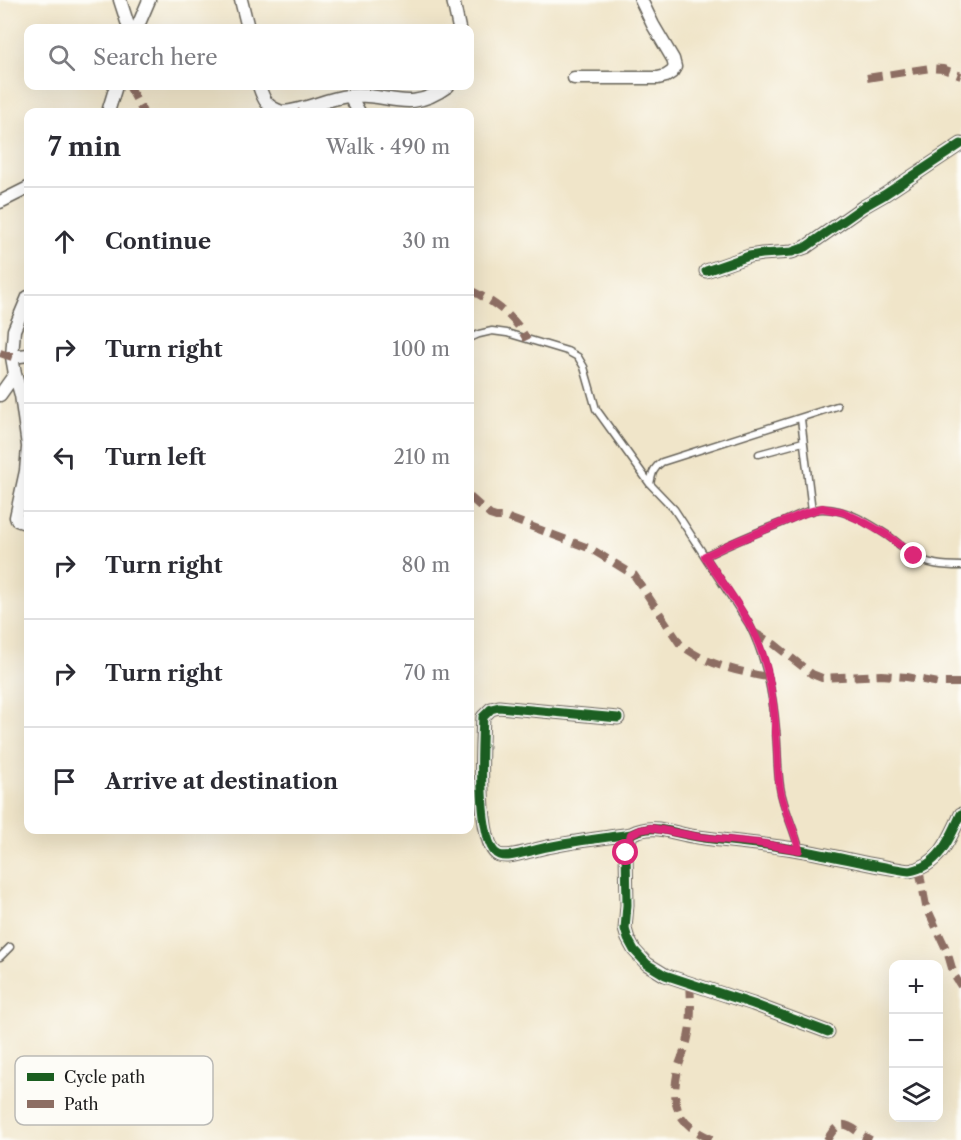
<!DOCTYPE html>
<html lang="en">
<head>
<meta charset="utf-8">
<style>
  :root { --surface:#fff; --page:#f2f2f3; --text:#2b2b33; --muted:#7c7c81; --line:#e1e1e2 }
  body { margin:0; font-family:"Libre Caslon Text",serif; background:var(--page); color:var(--text) }
  .controls { position:absolute; right:18px; bottom:18px; display:grid; overflow:hidden; border-radius:12px; box-shadow:0 6px 24px #0002 }
  .controls button { width:54px; height:54px; display:grid; place-items:center; padding:0; border:0; border-bottom:2px solid var(--line); background:var(--surface); color:var(--text); font:30px sans-serif }
  .stop { position:absolute; width:18px; height:18px; margin:-14px; border:4px solid #db2777; border-radius:50%; background:#fff }
  .stop.end { background:#db2777; border-color:#fff; box-shadow:0 2px 6px #0008 }
  .list { margin:0; padding:0; list-style:none }
  h2 { display:flex; justify-content:space-between; align-items:center; height:78px; margin:0; padding:0 24px; font-size:26px }
  h2 small { font-size:20px; font-weight:400; color:var(--muted) }
  .list li { display:grid; grid-template-columns:39px 1fr auto; gap:18px; align-items:center; box-sizing:border-box; height:108px; padding:0 24px; border-top:2px solid var(--line) }
  .list b { display:block; font-size:22px; white-space:nowrap }
  .list em { font-size:20px; font-style:normal; color:var(--muted) }
  .icon { flex:none; width:33px; height:33px; fill:none; stroke:currentColor; stroke-width:2; stroke-linecap:round; stroke-linejoin:round }
  .map { position:relative; flex:none; width:961px; height:1140px; overflow:hidden }
  .search { position:absolute; background:var(--surface); box-shadow:0 6px 24px #0002; left:24px; top:24px; width:450px; height:66px; display:flex; align-items:center; gap:15px; box-sizing:border-box; padding:0 21px; border-radius:12px; color:var(--muted); font-size:22px }
  .panel { position:absolute; background:var(--surface); box-shadow:0 6px 24px #0002; left:24px; top:108px; width:450px; height:726px; border-radius:12px }
  .map>svg:first-child { display:block }
</style>
</head>
<body>
<div class="map">
<svg width="961" height="1140" viewBox="0 0 961 1140">
  <rect width="100%" height="100%" fill="#fdfcf7"/>
  <filter id="ink" filterUnits="userSpaceOnUse"><feTurbulence type="fractalNoise" baseFrequency=".0167" numOctaves="2"/><feDisplacementMap in="SourceGraphic" scale="12" xChannelSelector="R" yChannelSelector="G"/><feConvolveMatrix kernelMatrix="1 2 1 2 8 2 1 2 1" color-interpolation-filters="sRGB"/></filter>
  <filter id="wash" filterUnits="userSpaceOnUse"><feTurbulence type="fractalNoise" baseFrequency=".008" numOctaves="4" result="noise"/><feDisplacementMap in="SourceGraphic" scale="24" xChannelSelector="R" yChannelSelector="G"/><feGaussianBlur stdDeviation="1.35" result="paint"/><feColorMatrix in="noise" values="0 0 0 0 0 0 0 0 0 0 0 0 0 0 0 0 0 1.4 0 .05"/><feComposite in="paint" operator="in"/></filter>
  <g filter="url(#wash)">
    <rect width="100%" height="100%" fill="#f0e5c9"/>
  </g>
  <g filter="url(#ink)">
    <g fill="none" stroke-linecap="round" stroke-linejoin="round">
      <defs>
        <path id="service" d="M470,338L479,334L492,331L507,333L567,351L578,357L584,367L596,409L650,484L674,509L749,624C766,657 773,694 776,731C778,750 777,769 780,787C783,808 794,828 799,849
          M801,419L812,511
          M759,454L803,442
          M650,484C652,474 653,468 662,462L837,406
          M705,556C730,544 755,533 781,523C794,517 810,508 824,509C846,509 869,523 887,535C896,541 904,549 913,555C927,565 944,566 961,566
          M0,957L10,947"/>
        <path id="minor" d="M120,0L129,28
          M241,0L248,28
          M453,0L459,28
          M137,28L149,0
          M574,78H658L666,76L672,72L675,67L673,59L653,25L641,0
          M259,86C264,101 267,107 282,112
          M350,96L359,112
          M108,112L116,86
          M283,112C306,110 325,99 348,96C388,91 407,116 448,86
          M0,202L28,188
          M706,271L749,256L762,254L792,252L806,247L863,207L884,195L961,144
          M28,297L14,330L12,357L15,374L21,395L28,446
          M12,357L28,355
          M0,395L15,374
          M28,448L26,471L16,517L17,520L28,524
          M618,718L499,707L491,709L483,717C482,740 476,847 499,855C508,858 522,853 531,851C563,842 597,839 631,834
          M828,1032L753,1004L665,975L647,964L634,950L628,939L625,929L627,905L626,853L631,834C656,822 672,834 698,837C732,842 766,844 799,850C836,856 872,866 909,871C938,867 950,839 961,814"/>
      </defs>
      <use href="#service" stroke="#666259" stroke-width="9"/>
      <use href="#minor" stroke="#666259" stroke-width="15"/>
      <use href="#service" stroke="#fff" stroke-width="6"/>
      <use href="#minor" stroke="#fff" stroke-width="12"/>
      <path stroke="#8d6e63" stroke-width="8" stroke-dasharray="15 8" stroke-linecap="butt" d="M867,78L930,68L943,69L961,76
        M129,86L143,112
        M296,111L297,112
        M470,290C493,301 515,316 527,340
        M0,353L12,357
        M26,471H28
        M470,497L490,515L496,517H506L591,549L634,575L680,644C704,664 737,671 767,677
        M753,632L774,644L812,674L822,678L881,675L907,677L939,683H961
        M919,869L926,906L947,951L954,975L961,986
        M690,982C691,1001 692,1020 688,1038C686,1048 682,1056 679,1065C670,1104 675,1124 714,1140
        M827,1140C843,1111 852,1131 871,1140"/>
      <defs>
        <path id="cycleway" d="M706,271L749,256L762,254L792,252L806,247L863,207L884,195L961,144
          M618,718L499,707L491,709L483,717C482,740 476,847 499,855C508,858 522,853 531,851C563,842 597,839 631,834
          M828,1032L753,1004L665,975L647,964L634,950L628,939L625,929L627,905L626,853L631,834C656,822 672,834 698,837C732,842 766,844 799,850C836,856 872,866 909,871C938,867 950,839 961,814"/>
      </defs>
      <use href="#cycleway" stroke="#fdfcf7" stroke-width="13"/>
      <use href="#cycleway" stroke="#1b5e20" stroke-width="9"/>
    </g>
  </g>
  <g fill="none" stroke-linecap="round" stroke-linejoin="round" filter="url(#ink)">
    <path stroke="#db2777" stroke-width="8" d="M626,853L631,834L639,830L651,828L699,837L758,843L799,850C795,829 783,809 780,788C777,770 778,751 776,733C774,705 769,668 758,642C746,613 722,583 705,556L728,545L805,513L822,508L843,512L864,522L887,535L914,556"/>
  </g>
  <rect x="15" y="1056" width="198" height="69" rx="9" fill="#fdfcf7" stroke="#bab9b5" stroke-width="1.5"/>
  <rect x="27" y="1073" width="27" height="8" fill="#1b5e20"/>
  <rect x="27" y="1100" width="27" height="8" fill="#8d6e63"/>
  <g font-size="16" fill="#1c1c1c">
    <text x="64" y="1083">Cycle path</text>
    <text x="64" y="1110">Path</text>
  </g>
</svg>
<div class="controls">
<button>+</button>
<button>−</button>
<button><svg class="icon" aria-label="layers" viewBox="0 0 24 24"><path d="M12 4l9 5-9 5-9-5zM3 14l9 5 9-5"/></svg></button>
</div>
<div class="stop" style="left:626px;top:853px"></div>
<div class="stop end" style="left:914px;top:556px"></div>
<div class="search"><svg class="icon" aria-label="search" viewBox="0 0 24 24"><circle cx="10" cy="10" r="6"/><path d="M15 15l6 6"/></svg>Search here</div>
<section class="panel">
<h2>7 min<small>Walk · 490 m</small></h2>
<ul class="list">
<li><svg class="icon" aria-label="ahead" viewBox="0 0 24 24"><path d="M12 20V5M6 11l6-6 6 6"/></svg><div><b>Continue</b></div><em>30 m</em></li>
<li><svg class="icon" aria-label="right" viewBox="0 0 24 24"><path d="M7 20v-9h11M14 6l5 5-5 5"/></svg><div><b>Turn right</b></div><em>100 m</em></li>
<li><svg class="icon" aria-label="left" viewBox="0 0 24 24"><path d="M17 20v-9H6M10 6l-5 5 5 5"/></svg><div><b>Turn left</b></div><em>210 m</em></li>
<li><svg class="icon" aria-label="right" viewBox="0 0 24 24"><path d="M7 20v-9h11M14 6l5 5-5 5"/></svg><div><b>Turn right</b></div><em>80 m</em></li>
<li><svg class="icon" aria-label="right" viewBox="0 0 24 24"><path d="M7 20v-9h11M14 6l5 5-5 5"/></svg><div><b>Turn right</b></div><em>70 m</em></li>
<li><svg class="icon" aria-label="arrive" viewBox="0 0 24 24"><path d="M6 21V4h12l-3 4 3 4H6"/></svg><div><b>Arrive at destination</b></div></li>
</ul>
</section>
</div>
</body>
</html>
